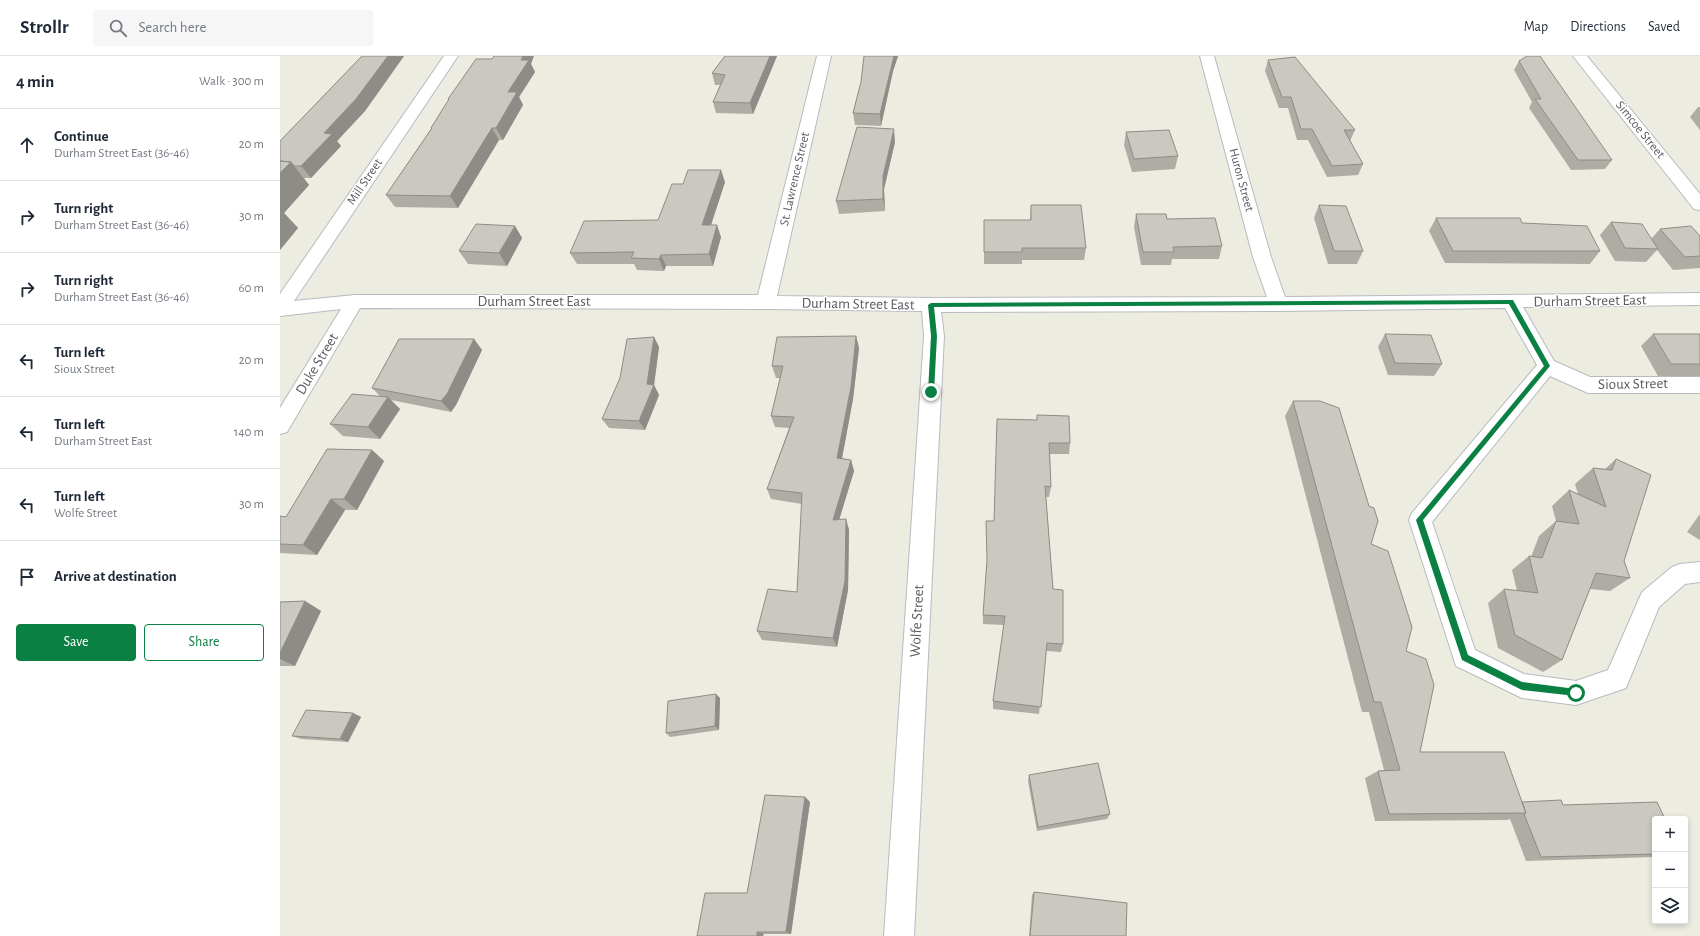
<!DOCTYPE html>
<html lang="en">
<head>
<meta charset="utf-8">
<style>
  :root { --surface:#fff; --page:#f6f6f7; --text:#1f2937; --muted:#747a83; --line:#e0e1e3; --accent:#0b8043 }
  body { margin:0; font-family:"Alegreya Sans",sans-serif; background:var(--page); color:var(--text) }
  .controls { position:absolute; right:12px; bottom:12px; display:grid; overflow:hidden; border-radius:4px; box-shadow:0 2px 6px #0003 }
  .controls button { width:36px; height:36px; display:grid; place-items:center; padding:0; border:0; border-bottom:1px solid var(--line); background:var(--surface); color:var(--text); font:20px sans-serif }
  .stop { position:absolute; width:12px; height:12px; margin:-9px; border:3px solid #0b8043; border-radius:50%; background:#fff }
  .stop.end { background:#0b8043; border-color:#fff; box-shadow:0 1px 4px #0008 }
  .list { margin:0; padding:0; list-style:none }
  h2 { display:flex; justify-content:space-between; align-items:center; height:52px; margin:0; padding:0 16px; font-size:17px }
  h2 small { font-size:13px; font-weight:400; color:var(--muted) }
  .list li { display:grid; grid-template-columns:26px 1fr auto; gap:12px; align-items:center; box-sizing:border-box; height:72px; padding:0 16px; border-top:1px solid var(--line) }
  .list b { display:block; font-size:15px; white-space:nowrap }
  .list p { margin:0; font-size:13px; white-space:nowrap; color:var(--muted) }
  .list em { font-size:13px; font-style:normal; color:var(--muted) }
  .actions { display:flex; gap:8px; padding:12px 16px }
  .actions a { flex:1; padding:9px 0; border:1px solid var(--accent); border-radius:4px; text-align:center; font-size:14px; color:var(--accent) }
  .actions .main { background:var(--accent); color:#fff }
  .icon { flex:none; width:22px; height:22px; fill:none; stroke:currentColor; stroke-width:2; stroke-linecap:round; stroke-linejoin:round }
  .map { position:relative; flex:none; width:1420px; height:880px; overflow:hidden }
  header { display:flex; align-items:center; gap:24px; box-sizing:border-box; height:56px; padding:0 20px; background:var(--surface); border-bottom:1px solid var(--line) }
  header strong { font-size:19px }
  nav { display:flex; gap:22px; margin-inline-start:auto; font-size:14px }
  .search { width:280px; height:36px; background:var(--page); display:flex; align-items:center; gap:10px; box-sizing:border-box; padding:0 14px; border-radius:4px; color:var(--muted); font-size:15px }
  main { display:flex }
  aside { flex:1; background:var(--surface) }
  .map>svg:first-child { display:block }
</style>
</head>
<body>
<header>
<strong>Strollr</strong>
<div class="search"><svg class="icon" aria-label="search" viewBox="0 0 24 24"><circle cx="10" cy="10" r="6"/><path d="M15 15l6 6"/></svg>Search here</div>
<nav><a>Map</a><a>Directions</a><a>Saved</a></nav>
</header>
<main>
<aside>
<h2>4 min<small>Walk · 300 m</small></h2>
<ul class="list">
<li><svg class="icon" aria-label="ahead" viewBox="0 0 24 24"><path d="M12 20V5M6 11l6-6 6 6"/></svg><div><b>Continue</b><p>Durham Street East (36-46)</p></div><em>20 m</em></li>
<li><svg class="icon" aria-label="right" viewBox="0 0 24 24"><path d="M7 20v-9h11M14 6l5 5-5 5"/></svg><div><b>Turn right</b><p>Durham Street East (36-46)</p></div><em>30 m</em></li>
<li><svg class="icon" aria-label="right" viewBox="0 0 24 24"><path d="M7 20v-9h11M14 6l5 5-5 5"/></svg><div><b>Turn right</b><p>Durham Street East (36-46)</p></div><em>60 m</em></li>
<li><svg class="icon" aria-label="left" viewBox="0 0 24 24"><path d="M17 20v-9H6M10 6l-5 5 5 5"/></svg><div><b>Turn left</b><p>Sioux Street</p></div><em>20 m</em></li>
<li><svg class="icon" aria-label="left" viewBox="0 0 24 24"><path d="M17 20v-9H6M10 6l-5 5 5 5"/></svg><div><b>Turn left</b><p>Durham Street East</p></div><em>140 m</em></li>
<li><svg class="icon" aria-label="left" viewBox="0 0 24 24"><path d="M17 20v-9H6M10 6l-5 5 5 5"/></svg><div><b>Turn left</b><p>Wolfe Street</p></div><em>30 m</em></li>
<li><svg class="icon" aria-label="arrive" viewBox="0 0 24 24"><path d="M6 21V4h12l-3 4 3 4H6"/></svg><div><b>Arrive at destination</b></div></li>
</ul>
<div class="actions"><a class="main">Save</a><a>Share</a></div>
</aside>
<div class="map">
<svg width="1420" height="880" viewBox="0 0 1420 880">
  <rect width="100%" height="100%" fill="#edece1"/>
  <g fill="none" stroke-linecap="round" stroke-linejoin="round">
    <defs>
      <path id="minor" d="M164,0H178L14,245L75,239H478L537,0H551L497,240L651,242L987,241L973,201L920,0H934L991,201L1005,241L1420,237V249L1243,251L1274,305L1310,321H1420V337H1308L1270,320L1152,466L1195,594L1244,618L1296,625L1328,614L1362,536L1392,511L1400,508L1420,506V526L1405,528L1379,551L1346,632L1296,649L1242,642L1176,610L1129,464L1132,457L1257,309L1225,252L998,255L661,256L664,280L634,880H604L644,280L642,255L486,253L80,252L7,376L0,378V352L61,253L0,260V238Z
        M1293,0H1307L1420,138V154L1414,153Z"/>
    </defs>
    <use href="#minor" stroke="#b9bac0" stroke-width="2"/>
    <use href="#minor" fill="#fff" fill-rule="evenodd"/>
  </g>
  <path fill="#aeaca5" d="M82,0H124L85,55L57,85L61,90L31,122H24L29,129L4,157L18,172L0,194V85Z
    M445,0H497L473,58L436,57L433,46L440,29H435L432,17Z
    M584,0H618L613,15L601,70L575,69L573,57L581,26Z
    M988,4L1075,74L1070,85L1083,108L1078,119L1047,121L1028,84H1017L1008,52H999L985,15Z
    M1239,5L1332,104L1325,113L1291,114L1249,52L1252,46L1234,14Z
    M251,8L255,16L239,41L243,49L223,84H219L178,152L115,151L106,139L151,73V72L169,45L168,43Z
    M1418,51H1420V74L1410,61Z
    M846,76L898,100L895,113L852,116L844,89Z
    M615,86L604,133L605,155L559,158L556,145Z
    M445,126L431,169L441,181L433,210H386L384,215L357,214L354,208H297L290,197L378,164L403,128Z
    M751,149L806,192L804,204H742V208H704V164H750Z
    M1039,149L1083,195L1077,208H1048L1034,162Z
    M856,158L887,163L942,190L939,203H892L891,209H861L854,171Z
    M1156,162L1242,167L1320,195L1310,208L1165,207L1149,175Z
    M1331,166L1371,183L1380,173L1420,180V212L1393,214L1377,194L1366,206L1335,205L1320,179Z
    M235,170L242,182L227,210L188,208L179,195Z
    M1105,278L1162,308L1154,320L1108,319L1098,291Z
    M1373,278H1420V320H1378L1361,290Z
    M576,280L579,292L573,343L562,402L571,404L574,415L559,464L566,463L569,474L568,534L557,591L482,584L477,575L517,536L522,448L491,443L487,433L509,372L495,371L491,360L500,322H496L492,310Z
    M374,281L379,291L374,329L379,339L365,374L329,372L322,363Z
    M194,283L202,294L176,349L171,356L111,344L120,353L100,383L63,380L50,368L100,340L92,332Z
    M1013,345L1091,488L1126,595L1140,696L1242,746L1283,749L1375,763V801L1246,805L1230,763L1227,764L1095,765L1085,722L1098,715L1104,714L1089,656H1082L1005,360Z
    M757,359L790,387L789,398H770L771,431L769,441H766L773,533L783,588L781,596L766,595L759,658L713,653V645L724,569L703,568V559L714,465L757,364Z
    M92,394L104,405L77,454H65L37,499L0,497V460L6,461Z
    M1336,403L1344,505L1350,522L1330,535L1310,533L1282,604L1263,616L1218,592L1208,547L1224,533L1237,535L1232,514L1249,500L1251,501L1259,480L1276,465L1272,450L1289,434L1298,438L1295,428L1313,412L1325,413Z
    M1420,458V484L1407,476Z
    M25,545L41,555L15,610H0V546Z
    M440,642L439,674L390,681L386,677Z
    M73,657L81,661L68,686L21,683L12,680Z
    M749,719L830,758L827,763L757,775L748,725Z
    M525,741L530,746L511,878H484L417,880L467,837Z
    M754,836L846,880H749L752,839Z"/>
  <path fill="#8d8c86" d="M108,0H124L85,55L57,85L61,90L31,122L21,110L44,77Z
    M243,0H254L251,8L255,16L239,41L243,49L223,84L216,72L228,36Z
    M490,0H497L473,58L470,47Z
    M614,0H618L613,15L601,70L600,58Z
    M212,72L219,84L178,152L170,140Z
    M614,73L615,86L604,133L605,155L603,143V120Z
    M11,106L29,129L4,157L18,172L0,194V117Z
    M441,114L445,126L427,181L422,169Z
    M437,169L441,181L433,210L429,198Z
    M235,170L242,182L227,210L219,197Z
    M381,199L386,210L384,215L379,203Z
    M576,280L579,292L573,343L560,413L557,402Z
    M374,281L379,291L374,329L379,339L365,374L359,365L367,328Z
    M194,283L202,294L176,349L171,356L161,345Z
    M108,341L120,353L100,383L88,371Z
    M92,394L104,405L77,454L64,443Z
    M571,404L574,415L556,474L553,464Z
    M51,443L65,454L37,499L23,489Z
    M566,463L569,474L568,534L557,591L553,582Z
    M25,545L41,555L15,610L0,603V597Z
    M436,638L440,642L439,674L435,670Z
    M73,657L81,661L68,686L60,683Z
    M525,741L530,746L511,878L506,876Z
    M477,876L484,878L483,880H477Z"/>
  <path fill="#cac8c0" stroke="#8d8c86" d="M82,0H108L76,43L44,77L52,78L21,110H14L11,106L0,105V85Z
    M214,0H243L241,4H249L228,36H237L216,72H212L170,140L106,139L152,72H151L169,43H168L196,3H212Z
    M445,0H490L470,47L433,46L445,19L432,17Z
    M584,0H614L600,58L573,57L581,26Z
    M1247,0H1260L1332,104H1298L1255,43H1261L1239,5Z
    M1015,1L1075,74H1064L1083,108L1052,110L1032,73H1021L1011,41H1002L988,4Z
    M577,71L614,73L603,120V143L556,145Z
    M889,74L898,100L854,103L846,76Z
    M0,105L11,106L0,117Z
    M408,114H441L422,169H437L429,198L381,199L379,203L351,202L354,196L290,197L304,165L378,164L392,128H403Z
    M751,149H801L806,192H742V196H704V164H751Z
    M1039,149L1066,150L1083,195H1054Z
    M856,158H886L887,163L935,162L942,190L893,191L894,196H863Z
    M1156,162H1240L1242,167L1307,170L1320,195H1173Z
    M1331,166L1362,168L1378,193L1345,192Z
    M196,168L235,170L219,197L179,195Z
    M1411,170L1420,180V200L1405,201L1380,173Z
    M1105,278L1151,279L1162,308L1115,307Z
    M1373,278H1420V308H1391Z
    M576,280L571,331L557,402L571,404L553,464L566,463L565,525L553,582L477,575L488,533L517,536L522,437L487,433L514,361L491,360L503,310H492L497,281Z
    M374,281L367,328L374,329L359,365L322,363L340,322L347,283Z
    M119,283H194L167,338L161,345L92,332Z
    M72,338L108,341L88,371L50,368Z
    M1013,345H1040L1059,352L1089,450L1094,452L1098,465L1091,488L1108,495L1132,571L1126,595L1146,603L1154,629L1140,696H1224L1246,757L1109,758L1098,715L1120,714L1101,646H1094Z
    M757,359L789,360L790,387H769L771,431L765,430L773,533L783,534V588L767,587L761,651L713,645L725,560L703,559L707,504L706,465H714L717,363L757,364Z
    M47,393L92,394L64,443H51L23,489L0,488V460L6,461Z
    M1336,403L1371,419L1344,505L1350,522L1316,517L1282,604L1235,579L1224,533L1258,537L1249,500L1262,502L1276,465L1299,468L1289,434L1326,451L1313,412L1332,414Z
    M25,545L0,597V546Z
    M436,638L435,670L386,677L388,645Z
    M26,654L73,657L60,683L12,680Z
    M818,707L830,758L758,771L749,719Z
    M485,739L525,741L506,876H477V880H417L425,837H467Z
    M1281,744L1283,749L1377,746L1385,763H1375V798L1261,801L1244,758L1246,757L1242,746Z
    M754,836L847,847L846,880H750Z"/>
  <path fill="#0b8043" d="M1233,244L1270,310L1143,464L1188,599L1242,626L1296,633L1300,637L1296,640L1242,634L1182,604L1136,464L1264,310L1229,248L654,251L657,280L654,336L651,339L648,336L651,280L648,249L651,247Z"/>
  <g text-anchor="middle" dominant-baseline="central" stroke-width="3" stroke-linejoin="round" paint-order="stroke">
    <g font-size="13" fill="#5a5c62" stroke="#fff">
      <text transform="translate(1360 74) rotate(51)">Simcoe Street</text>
      <text transform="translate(515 123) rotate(-77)">St. Lawrence Street</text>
      <text transform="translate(961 124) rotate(75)">Huron Street</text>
      <text transform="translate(85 126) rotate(-56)">Mill Street</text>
    </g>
    <g font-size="15" fill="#5a5c62" stroke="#fff">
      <text x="254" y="245">Durham Street East</text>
      <text transform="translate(1310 245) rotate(-1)">Durham Street East</text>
      <text transform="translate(578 248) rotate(1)">Durham Street East</text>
      <text transform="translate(37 308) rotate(-59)">Duke Street</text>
      <text transform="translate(1353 328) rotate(-1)">Sioux Street</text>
      <text transform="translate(637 565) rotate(-87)">Wolfe Street</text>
    </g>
  </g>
</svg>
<div class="controls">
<button>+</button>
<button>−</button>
<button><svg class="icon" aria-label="layers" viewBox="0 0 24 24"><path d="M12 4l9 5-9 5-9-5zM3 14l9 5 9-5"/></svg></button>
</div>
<div class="stop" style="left:1296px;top:637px"></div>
<div class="stop end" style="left:651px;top:336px"></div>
</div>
</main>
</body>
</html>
